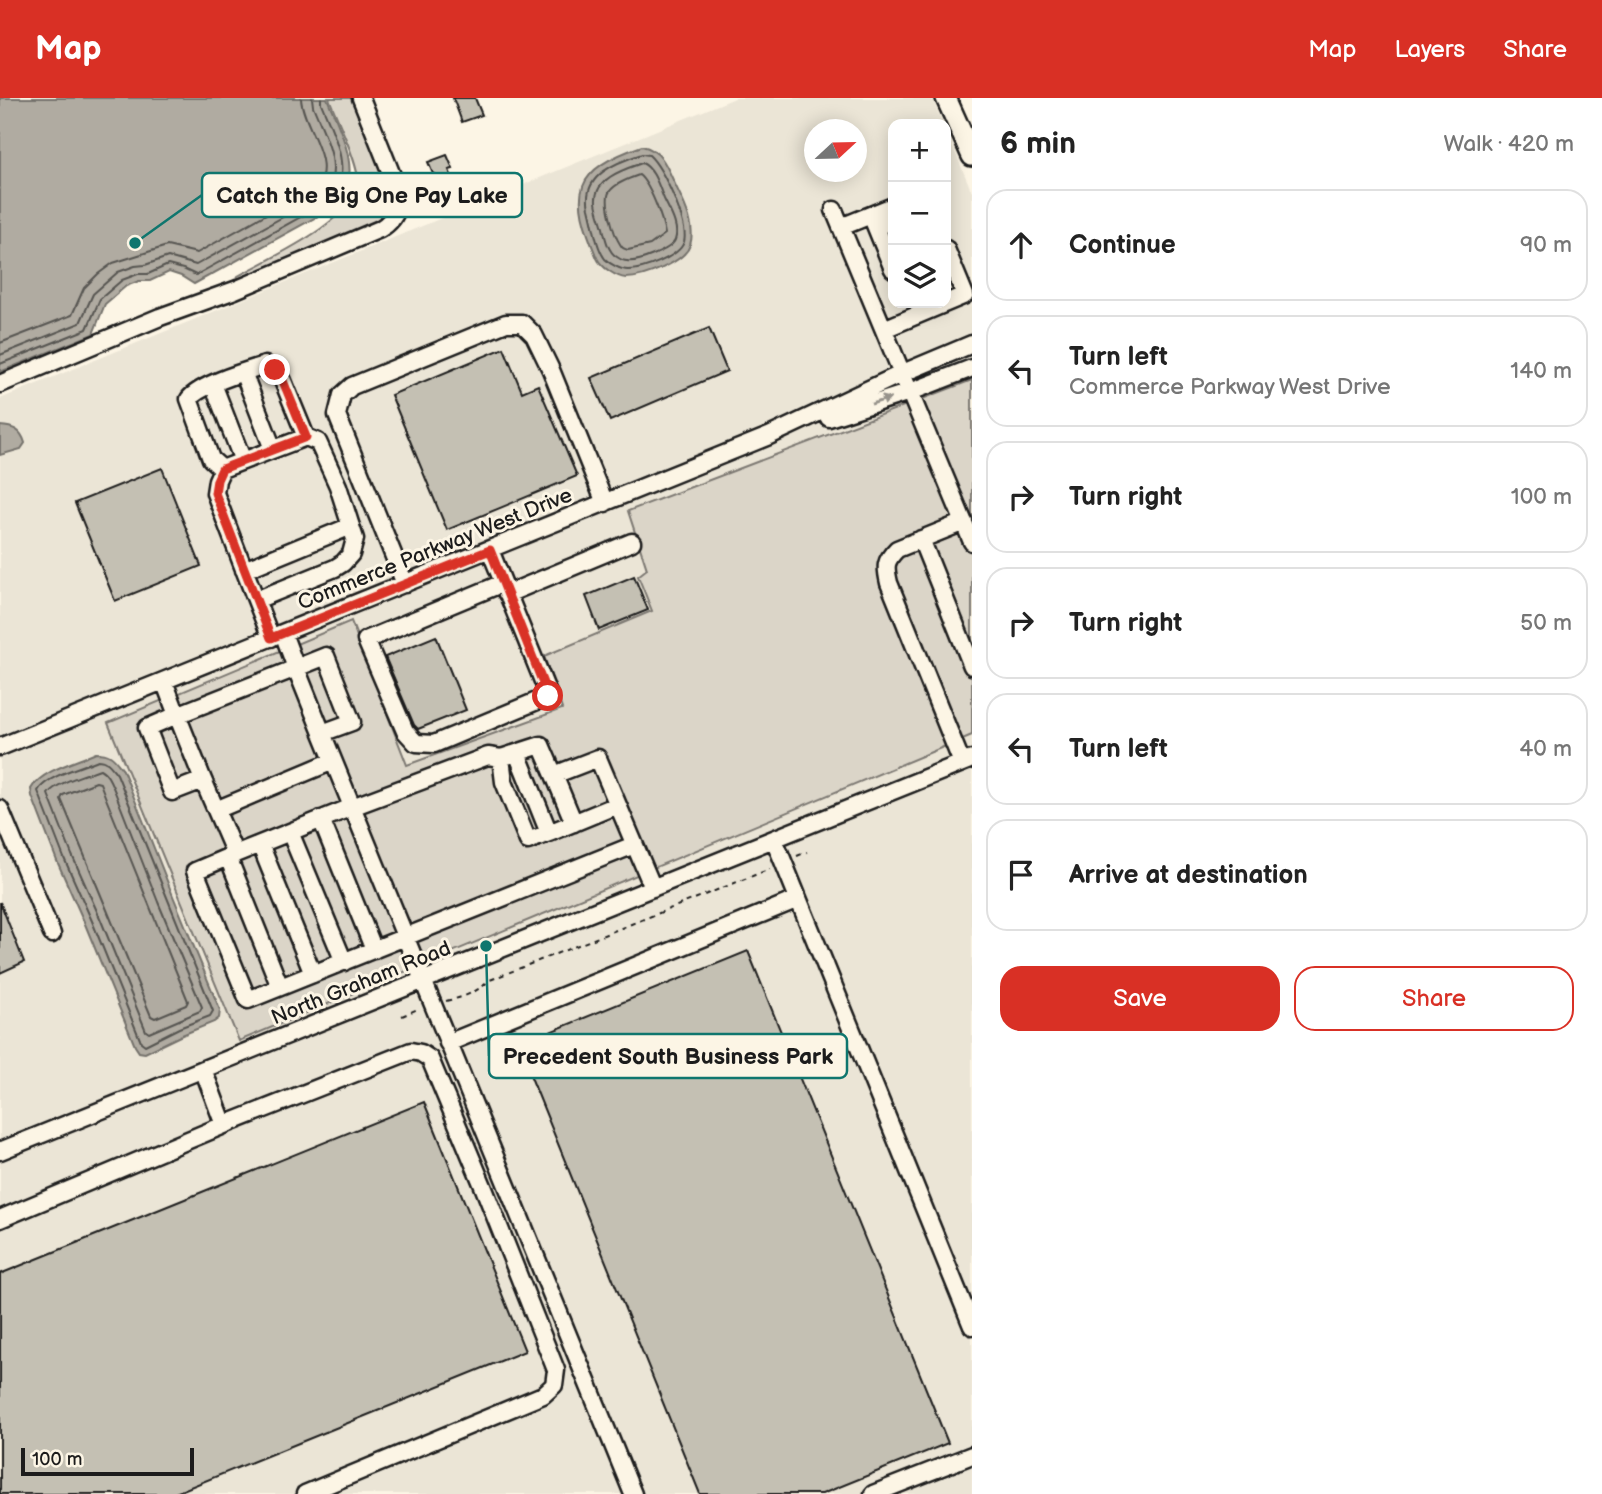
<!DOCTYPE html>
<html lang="en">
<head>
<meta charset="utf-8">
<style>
  :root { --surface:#fff; --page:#f2f2f2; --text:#222; --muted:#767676; --line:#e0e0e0; --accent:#d93025 }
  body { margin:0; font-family:"Balsamiq Sans",sans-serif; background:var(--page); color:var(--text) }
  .controls { position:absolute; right:21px; top:21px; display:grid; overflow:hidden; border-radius:14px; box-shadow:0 4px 18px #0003 }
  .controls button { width:63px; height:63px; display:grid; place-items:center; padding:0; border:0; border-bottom:2px solid var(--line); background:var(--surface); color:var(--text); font:35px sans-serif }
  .compass { position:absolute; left:804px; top:21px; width:63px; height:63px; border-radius:50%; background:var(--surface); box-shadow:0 4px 18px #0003; rotate:68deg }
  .scale { position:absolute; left:21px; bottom:18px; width:173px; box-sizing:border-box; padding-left:7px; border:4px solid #1c1c1c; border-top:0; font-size:19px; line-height:24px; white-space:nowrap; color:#1c1c1c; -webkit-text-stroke:5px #fcf5e5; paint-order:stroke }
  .stop { position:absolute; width:21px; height:21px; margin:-16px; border:5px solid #d93025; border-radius:50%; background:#fff }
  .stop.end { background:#d93025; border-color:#fff; box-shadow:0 2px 7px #0008 }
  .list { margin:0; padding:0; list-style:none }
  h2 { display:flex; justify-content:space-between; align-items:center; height:91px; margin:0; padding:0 28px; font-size:30px }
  h2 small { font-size:23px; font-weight:400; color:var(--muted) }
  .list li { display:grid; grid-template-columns:46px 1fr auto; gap:21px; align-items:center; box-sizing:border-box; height:112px; margin:0 14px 14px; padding:0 14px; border:2px solid var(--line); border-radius:21px }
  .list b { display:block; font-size:26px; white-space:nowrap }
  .list p { margin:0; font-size:23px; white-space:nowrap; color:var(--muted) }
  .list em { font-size:23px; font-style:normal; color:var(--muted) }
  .actions { display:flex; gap:14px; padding:21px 28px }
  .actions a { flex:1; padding:16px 0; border:2px solid var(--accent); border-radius:21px; text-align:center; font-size:24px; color:var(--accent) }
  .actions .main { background:var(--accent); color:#fff }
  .icon { flex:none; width:38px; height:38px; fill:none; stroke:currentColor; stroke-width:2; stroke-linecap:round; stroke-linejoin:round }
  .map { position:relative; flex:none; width:972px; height:1396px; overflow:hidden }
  header { display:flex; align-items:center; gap:42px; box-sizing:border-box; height:98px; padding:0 35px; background:var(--accent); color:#fff }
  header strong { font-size:33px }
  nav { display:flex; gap:38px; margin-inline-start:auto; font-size:24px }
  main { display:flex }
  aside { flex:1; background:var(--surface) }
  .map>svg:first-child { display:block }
</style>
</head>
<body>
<header>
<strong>Map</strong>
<nav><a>Map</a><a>Layers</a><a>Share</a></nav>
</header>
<main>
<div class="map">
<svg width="972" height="1396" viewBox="0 0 972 1396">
  <rect width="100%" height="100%" fill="#fcf5e5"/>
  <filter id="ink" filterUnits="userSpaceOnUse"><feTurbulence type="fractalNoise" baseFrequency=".0143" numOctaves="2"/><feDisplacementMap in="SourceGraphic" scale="14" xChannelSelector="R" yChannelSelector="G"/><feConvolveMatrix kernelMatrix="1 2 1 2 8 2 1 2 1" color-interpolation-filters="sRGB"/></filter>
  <g filter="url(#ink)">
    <path fill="#ebe5d6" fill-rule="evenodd" d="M735,0H932L943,26H893V205H946V33L972,94V1396H0V301ZM814,32H856V74H814Z"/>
    <path fill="#dbd5c8" stroke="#7c7872" stroke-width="2" d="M329,0H352L388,88L390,106L389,117L383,124L248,181L236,183L238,178C270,160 356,123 358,82C358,65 336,18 329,0Z
      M972,282V637L239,943L108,625L351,523L407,667L562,611L544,558L652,513L638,478L647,471L628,413Z"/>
    <path fill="#b0aba1" stroke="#75726c" stroke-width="2" d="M0,0H327C339,30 363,73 340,103C336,109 328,112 322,116L194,186L181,178L169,174L150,183H139L126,188L105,206L93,236L0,274Z
      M642,48C660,52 666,66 673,82C681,100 697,126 690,147C685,164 643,180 626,180C616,179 601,169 597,160C569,94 573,72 642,48Z
      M0,328C13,329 21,331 25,345L21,351L0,357Z
      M96,655C112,655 114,661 123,672L173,798L220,912L219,920L214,924L182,937L145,955L139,954L135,948L85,826L57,763L32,698L31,691C42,672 76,664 96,655Z"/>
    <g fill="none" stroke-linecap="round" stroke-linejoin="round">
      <path stroke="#575551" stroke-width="2" d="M642,56L649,57C663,70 689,126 684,144C679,159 643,172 628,172C621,172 610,166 605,161C596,149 593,125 589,110C581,77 617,64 642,56Z
        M642,65C654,70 659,89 664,101C669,112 680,129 675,142C671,152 637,165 627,163C623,163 620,161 617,159C608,154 605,139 603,130C601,122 597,113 596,104C594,80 625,71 642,65Z
        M639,77C650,86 663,122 665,136L650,147L628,152C623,150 623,151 620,146C614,137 603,101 610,93C616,85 630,80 639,77Z
        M0,245L72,217L84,190L98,176L113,165L167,148L197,155L318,87C335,61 302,27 301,0
        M0,257L80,225L93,196L118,174L135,168L145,167L168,159L196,167L326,95C344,68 323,34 313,8L312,0
        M0,266L87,231L100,201L122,182L138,176H148L168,167L183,171L196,177L333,101C353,70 333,35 321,5V0
        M98,662C108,662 111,669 117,676L213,913L210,918L179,930L145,947L141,944L92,823L64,760L38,693C46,678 82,669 98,662Z
        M100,671C108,675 111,685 115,694L158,804L202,909L200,913L149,935L146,933L100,820L72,757L48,696C55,685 87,676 100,671Z
        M96,684L100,685L105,698L188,903L186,907L155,920L151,918L61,701L63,697Z"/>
    </g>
    <path fill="#c4c0b3" stroke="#1c1c1c" stroke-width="2" d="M453,0H475L482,17L462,24Z
      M447,57L453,71L449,72L458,94L445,100L435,76H433L428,64Z
      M709,230L727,273L610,323L591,280Z
      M504,250L522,294L538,287L577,378L447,432L391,297Z
      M162,370L201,468L115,503L75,405Z
      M634,478L648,512L599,532L586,498Z
      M436,538L466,612L418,631L414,627L385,559Z
      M0,804L24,864L0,875Z
      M748,853L948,1345L822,1396H700L518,947Z
      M424,1004L525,1253L173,1396H0V1176Z"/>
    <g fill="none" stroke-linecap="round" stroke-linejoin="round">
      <defs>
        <path id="minor" d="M834,112L972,444
          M871,117L893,171
          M841,129L893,108
          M876,129L893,122
          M884,231L965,197L946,151
          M243,274L273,351
          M0,286L160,219L235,192L380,131C400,119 399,106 395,85L361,0
          M213,286L243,363
          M829,320L913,293L972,270
          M222,371L211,361L189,301C201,286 246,273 265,267L275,272L283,283L306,339
          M921,441L972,568
          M490,452L549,598L434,646L416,645L405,633L366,542L503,485
          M244,472L351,428
          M405,486L337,317L342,297L352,288L506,225H522L534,237L551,272L605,405
          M507,496L632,444
          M256,502L335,470L343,465L351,456L355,441L338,388L318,344L306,339L222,371L217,382L215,395C233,443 252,492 271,540
          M326,558L352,624L322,635L296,570Z
          M164,583L177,617L296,570L283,535
          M177,617L203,682L172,694L147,630Z
          M322,635L633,1396
          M0,649L769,338L903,275L972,246
          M517,655L549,735L617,707
          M501,660L504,684L528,743L549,735
          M962,665L889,485C885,468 885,463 897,451L964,424
          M554,677L574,725
          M203,682L235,756L352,709L488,658L501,660L541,647L554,677L598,660L653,790
          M0,711L52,836
          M216,712L333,663
          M321,721L374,852
          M290,734L344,864
          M774,741L972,1228
          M260,746L313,876
          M235,756L195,773L248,902L634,747
          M228,759L280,889
          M448,945L798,801
          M203,971L224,1027L411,953L421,955L430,961L483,1088L556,1272L554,1287L543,1297L305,1396
          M0,1053L972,661
          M0,1121L224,1027
          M873,1396L972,1357"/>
        <path id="major" d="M946,0L972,58"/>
      </defs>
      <use href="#minor" stroke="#1c1c1c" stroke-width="21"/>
      <use href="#major" stroke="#1c1c1c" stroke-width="24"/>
      <path stroke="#1c1c1c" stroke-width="2" stroke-dasharray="5 5" stroke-linecap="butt" d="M797,758L807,754
        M446,903C464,899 476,895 490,882L770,771
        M402,918L420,910"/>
      <use href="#minor" stroke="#fcf5e5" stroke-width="16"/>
      <use href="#major" stroke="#fcf5e5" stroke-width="19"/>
    </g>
    <defs><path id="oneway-solid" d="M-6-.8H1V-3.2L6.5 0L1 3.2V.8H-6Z" transform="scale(1.75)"/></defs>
    <use fill="#97938b" href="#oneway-solid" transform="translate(881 303) rotate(-17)"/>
  </g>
  <g fill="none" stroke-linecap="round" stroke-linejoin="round" filter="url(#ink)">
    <path stroke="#d93025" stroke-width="9" d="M275,272L283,283L306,339L222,371L217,382L215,395L271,540L490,452L548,598"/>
  </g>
  <g text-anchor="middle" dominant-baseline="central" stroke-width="6" stroke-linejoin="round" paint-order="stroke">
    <g font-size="21" fill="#1c1c1c" stroke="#fcf5e5">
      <text transform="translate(435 451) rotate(-22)">Commerce Parkway West Drive</text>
      <text transform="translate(361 885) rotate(-22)">North Graham Road</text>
    </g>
  </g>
  <path fill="none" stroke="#0f766e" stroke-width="2.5" d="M135 145L202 97M486 848L489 958"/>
  <g fill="#0f766e" stroke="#fcf5e5" stroke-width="2.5">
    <circle cx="135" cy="145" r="7"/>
    <circle cx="486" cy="848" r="7"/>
  </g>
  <g fill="#fcf5e5" stroke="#0f766e" stroke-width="2.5">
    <rect x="202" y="75" width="320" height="44" rx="7"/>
    <rect x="489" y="936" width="358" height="44" rx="7"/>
  </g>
  <g font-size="23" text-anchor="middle" font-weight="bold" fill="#1c1c1c">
    <text x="362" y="105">Catch the Big One Pay Lake</text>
    <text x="668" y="966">Precedent South Business Park</text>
  </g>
</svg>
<div class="controls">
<button>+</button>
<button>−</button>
<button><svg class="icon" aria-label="layers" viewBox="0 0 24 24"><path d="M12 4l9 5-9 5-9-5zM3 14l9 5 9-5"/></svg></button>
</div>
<svg class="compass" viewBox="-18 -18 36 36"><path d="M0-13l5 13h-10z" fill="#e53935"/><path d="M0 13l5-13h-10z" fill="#767676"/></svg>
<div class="scale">100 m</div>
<div class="stop" style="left:548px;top:598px"></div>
<div class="stop end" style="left:275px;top:272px"></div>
</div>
<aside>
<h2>6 min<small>Walk · 420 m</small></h2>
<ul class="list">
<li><svg class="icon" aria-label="ahead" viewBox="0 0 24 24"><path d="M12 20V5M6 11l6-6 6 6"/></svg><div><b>Continue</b></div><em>90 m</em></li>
<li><svg class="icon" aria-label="left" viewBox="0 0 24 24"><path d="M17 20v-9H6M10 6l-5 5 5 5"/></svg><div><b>Turn left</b><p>Commerce Parkway West Drive</p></div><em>140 m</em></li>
<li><svg class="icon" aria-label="right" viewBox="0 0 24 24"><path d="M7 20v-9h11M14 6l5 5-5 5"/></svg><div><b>Turn right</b></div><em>100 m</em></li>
<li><svg class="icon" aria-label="right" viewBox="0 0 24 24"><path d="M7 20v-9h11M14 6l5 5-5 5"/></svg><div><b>Turn right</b></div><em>50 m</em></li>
<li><svg class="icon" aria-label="left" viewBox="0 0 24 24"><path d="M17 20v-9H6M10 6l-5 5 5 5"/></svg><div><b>Turn left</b></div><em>40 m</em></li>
<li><svg class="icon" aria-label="arrive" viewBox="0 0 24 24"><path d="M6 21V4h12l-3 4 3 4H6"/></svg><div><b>Arrive at destination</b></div></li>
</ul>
<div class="actions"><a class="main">Save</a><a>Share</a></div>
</aside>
</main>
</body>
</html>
